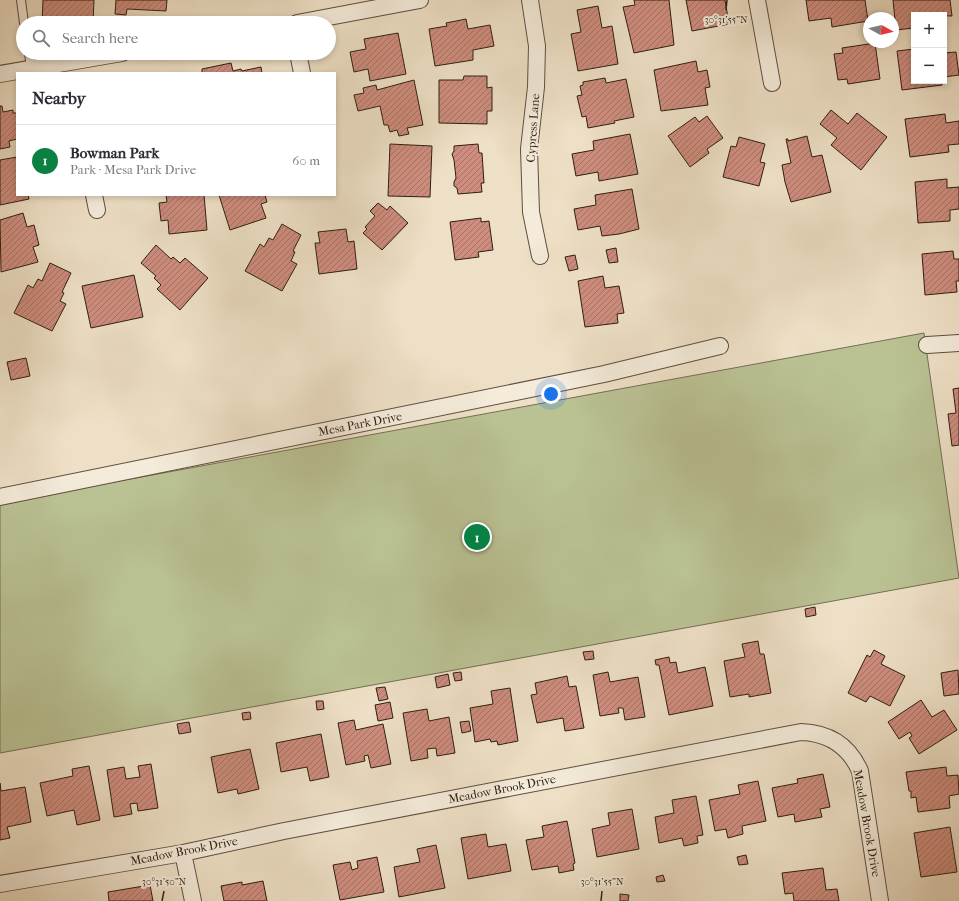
<!DOCTYPE html>
<html lang="en">
<head>
<meta charset="utf-8">
<style>
  :root { --surface:#fff; --page:#f2f2f3; --text:#2b2b33; --muted:#7c7c81; --line:#e1e1e2; --accent:#0b8043 }
  body { margin:0; font-family:"IM FELL French Canon",serif; background:var(--page); color:var(--text) }
  .controls { position:absolute; right:12px; top:12px; display:grid; overflow:hidden; border-radius:0px; box-shadow:0 2px 6px #0003 }
  .controls button { width:36px; height:36px; display:grid; place-items:center; padding:0; border:0; border-bottom:1px solid var(--line); background:var(--surface); color:var(--text); font:20px sans-serif }
  .compass { position:absolute; left:863px; top:12px; width:36px; height:36px; border-radius:50%; background:var(--surface); box-shadow:0 2px 6px #0003; rotate:98deg }
  .you { position:absolute; left:551px; top:394px; width:14px; height:14px; margin:-10px; border:3px solid #fff; border-radius:50%; background:#1a73e8; box-shadow:0 0 0 6px #1a73e833 }
  .badge { display:grid; place-items:center; width:26px; height:26px; border-radius:50%; background:var(--accent); color:#fff; font-size:13px; font-weight:700 }
  .pin { position:absolute; translate:-50% -50%; border:2px solid #fff; box-shadow:0 1px 4px #0006 }
  .list { margin:0; padding:0; list-style:none }
  h2 { display:flex; justify-content:space-between; align-items:center; height:52px; margin:0; padding:0 16px; font-size:17px }
  h2 small { font-size:13px; font-weight:400; color:var(--muted) }
  .list li { display:grid; grid-template-columns:26px 1fr auto; gap:12px; align-items:center; box-sizing:border-box; height:72px; padding:0 16px; border-top:1px solid var(--line) }
  .list b { display:block; font-size:15px; white-space:nowrap }
  .list p { margin:0; font-size:13px; white-space:nowrap; color:var(--muted) }
  .list em { font-size:13px; font-style:normal; color:var(--muted) }
  .icon { flex:none; width:22px; height:22px; fill:none; stroke:currentColor; stroke-width:2; stroke-linecap:round; stroke-linejoin:round }
  .map { position:relative; flex:none; width:959px; height:901px; overflow:hidden }
  .search { position:absolute; background:var(--surface); box-shadow:0 2px 6px #0003; left:16px; top:16px; width:320px; height:44px; display:flex; align-items:center; gap:10px; box-sizing:border-box; padding:0 14px; border-radius:22px; color:var(--muted); font-size:15px }
  .panel { position:absolute; background:var(--surface); box-shadow:0 2px 6px #0003; left:16px; top:72px; width:320px; height:124px; border-radius:0px }
  .map>svg:first-child { display:block }
</style>
</head>
<body>
<div class="map">
<svg width="959" height="901" viewBox="0 0 959 901">
  <defs>
    <pattern id="building-hatch" width="6" height="6" patternUnits="userSpaceOnUse"><rect width="6" height="6" fill="#ce8d7e"/><path d="M-1 1l2-2M0 6l6-6M5 7l2-2" fill="none" stroke="#a87366"/></pattern>
  </defs>
  <rect width="100%" height="100%" fill="#eee0c6"/>
  <filter id="stains"><feTurbulence type="fractalNoise" baseFrequency=".005" numOctaves="4"/><feColorMatrix values="0 0 0 0 .2 0 0 0 0 .09 0 0 0 0 .02 0 0 0 .5 -.17"/></filter>
  <radialGradient id="worn" r=".72"><stop offset=".6" stop-color="#630" stop-opacity="0"/><stop offset="1" stop-color="#630" stop-opacity=".3"/></radialGradient>
  <path fill="#bac294" stroke="#747054" d="M924,333L959,578L0,753V503Z"/>
  <path fill="url(#building-hatch)" stroke="#2e1e13" d="M43,0H94L93,23H42Z
    M116,0H167L166,11L127,9L126,15L115,14Z
    M634,0H669L674,45L634,53L623,7L635,5Z
    M686,0H725L729,24L692,31Z
    M806,0H865L868,21L832,27L831,18L809,21Z
    M893,0H950L952,16L914,15V28L896,30Z
    M598,6L602,28L612,26L618,64L578,71L571,34L581,32L577,10Z
    M466,19L468,29L490,25L494,46L473,50V60L435,66L429,29L447,26L446,23Z
    M398,33L406,74L370,81L368,69L354,72L350,52L366,49L364,39Z
    M875,43L880,79L848,84L847,79L838,80L834,54L843,53L842,48Z
    M914,49V81H942V85L902,90L897,51Z
    M956,52L959,75L944,77V53Z
    M696,61L698,72L707,70L710,87L705,88L708,105L661,111L654,70Z
    M231,63L233,71L241,69L242,71L261,67L262,73H202V69Z
    M464,76H487V88L492,87V111H487V124L439,123V80H463Z
    M605,78L606,83L626,79L634,117L614,121L615,123L588,128L586,116L582,117L577,96L582,95L580,86L583,85V82Z
    M414,80L423,125L407,128L409,134L399,136L397,130L390,132L388,125H384L380,106L358,111L354,95L364,93L363,88L376,85L377,90Z
    M0,106H2L3,112L13,110V113H17V139L9,141L10,147L0,149Z
    M831,110L848,124L857,113L887,137L861,170L831,145L837,138L820,124Z
    M945,114L946,123L959,121V144L948,145L949,152L910,157L905,119Z
    M707,116L723,138L707,149L709,153L690,167L668,136L695,117L699,122Z
    M630,134L638,174L599,181L598,172L576,176L572,154L594,150L593,141Z
    M807,136L812,157L822,155L831,192L791,202L785,182L782,165L791,163L786,139H788V141Z
    M739,137L765,144L760,162L765,163L759,186L723,177L731,146L736,147Z
    M390,144L432,146L430,197L388,196Z
    M478,144L479,153H482L484,183H481L482,192L458,194L457,188L454,186V182L456,178L454,160L452,154L454,151V146Z
    M17,157V195H28L29,199L0,205V160Z
    M947,179V188L959,187V209L950,210V221L918,223L915,182Z
    M632,189L639,229L619,234L602,236L600,226L578,230L574,209L596,205L595,195Z
    M166,195H204L207,230L169,234L168,220L161,221L159,203L167,202Z
    M219,195H265L267,202L261,204L266,218L230,230Z
    M378,203L387,210L390,206L408,223L382,250L363,233L367,229L365,227L375,216L370,211Z
    M23,213L27,227L34,225L39,245L33,247L38,262L1,272L0,220Z
    M481,218V222L489,221L493,250L478,252L479,257L455,260L450,222Z
    M282,224L301,235L293,251L295,252L291,261L297,264L282,291L245,271L260,244L264,247L269,238L273,240Z
    M346,229L348,242L354,241L357,269L319,274L315,243H320L318,232Z
    M156,245L171,259L173,257L180,263L185,258L208,278L180,310L157,289L161,285L154,278L156,276L141,263Z
    M616,248L618,262L609,263L606,250Z
    M953,251L954,259H959V281H956L957,292L925,295L922,254Z
    M575,255L578,269L569,271L565,257Z
    M50,263L71,273L62,292L64,293L60,301L66,304L52,331L14,313L28,285L33,288L38,279L42,281Z
    M134,275L143,317L91,328L82,286Z
    M603,276L605,288L619,286L624,313L617,314L618,323L585,327L578,281Z
    M26,358L30,376L11,380L7,362Z
    M959,388V445L952,446L948,414L956,413L953,389Z
    M815,607L816,615L806,617L805,609Z
    M758,641L760,654H764L771,693L749,697V694L730,697L724,661L745,657L742,644Z
    M874,650L885,656L881,664L905,676L890,706L870,696L866,702L848,693L867,655L870,657Z
    M593,651L594,659L585,660L583,652Z
    M669,657L670,663L676,662L678,673L705,667L713,706L669,715L659,665H656L655,660Z
    M958,670L959,694L944,696L941,673Z
    M461,672L462,680L455,681L453,673Z
    M608,672L610,682L638,677L645,717L625,720L623,708H618L619,713L600,716L593,675Z
    M448,674L450,685L437,688L435,677Z
    M567,676L569,687L576,686L584,728L565,731L563,718L537,723L531,695L537,694L535,683Z
    M385,687L388,699L379,701L376,688Z
    M510,688L518,741L498,745L497,741L491,742L490,739L475,742L470,708L493,704L491,691Z
    M921,700L932,717L944,710L957,730L919,754L909,738L912,736L910,732L899,739L888,722Z
    M316,701H323L324,709L317,710Z
    M390,702L393,718L378,721L375,705Z
    M427,709L429,721L449,717L455,753L437,756L436,748L427,749L428,758L411,761L403,713Z
    M250,712L251,719L243,720L242,713Z
    M354,720L356,730L383,724L391,764L371,768L368,755L364,756L365,761L346,765L338,723Z
    M469,721L471,731L462,733L460,722Z
    M189,722L191,732L179,734L177,724Z
    M321,734L329,777L310,781L307,767L281,772L276,743Z
    M250,749L259,789L238,794L237,789L218,793L211,757Z
    M151,764L158,808L138,811L137,803L130,804L132,814L114,817L107,770L124,767L126,779L140,777L138,766Z
    M89,766L100,820L77,825L74,810L47,816L40,783L73,776L72,769Z
    M946,767L947,776L958,775L959,794L949,796L950,808L918,812L916,797L911,798V791H909L906,772Z
    M823,774L830,807L820,809L822,817L795,822L794,814L778,817L772,788L798,783L797,779Z
    M758,781L766,821L742,826L743,834L728,838L726,829L715,831L709,800L740,794L738,785Z
    M0,783L1,791L25,787L31,822L7,827L10,838L0,840Z
    M696,796L703,835L697,836L698,843L684,846L682,838L659,843L655,817L674,813L672,800Z
    M632,809L639,849L597,857L592,829L610,825L608,813Z
    M567,821L575,863L573,864L574,870L559,873L558,866L532,870L526,840L544,837L542,826Z
    M950,827L957,872L921,877L914,833Z
    M486,834L488,847L506,844L511,871L468,879L461,838Z
    M436,845L445,888L399,897L394,867L420,862L417,849Z
    M746,855L748,864L739,865L737,857Z
    M377,857L384,892L340,900L333,865L350,862L352,870L358,868L357,861Z
    M823,868L826,890L837,889L839,901H794L793,893L785,894L782,873Z
    M663,875L665,881L657,882L656,877Z
    M263,881L267,901H224L221,886L242,882V885Z
    M150,885L153,901H109L108,892Z
    M620,894L629,895L628,901H620Z"/>
  <g fill="none" stroke-linecap="round" stroke-linejoin="round">
    <defs>
      <path id="lane" d="M21,0L24,23
        M29,53L31,69"/>
      <path id="street" d="M530,0L537,46L536,87L529,149L531,212L540,256
        M757,0L772,83
        M297,23L420,0
        M298,53L302,73
        M0,74L122,53
        M94,195L97,210
        M927,345L959,343
        M0,497L604,374L720,346
        M183,853L193,901
        M0,884L183,853L284,831L801,732C829,733 849,746 860,771L880,901"/>
    </defs>
    <use href="#lane" stroke="#5e4e40" stroke-width="10"/>
    <use href="#street" stroke="#5e4e40" stroke-width="18"/>
    <use href="#lane" stroke="#f4ebda" stroke-width="8"/>
    <use href="#street" stroke="#f4ebda" stroke-width="16"/>
  </g>
  <path fill="none" stroke="#2e1e13" stroke-width="1.5" d="M726,10L727,0M162,901L164,891M601,901L602,891"/>
  <g text-anchor="middle" dominant-baseline="central" stroke-width="4" stroke-linejoin="round" paint-order="stroke">
    <g font-size="12" fill="#2e1e13" stroke="#f4ebda">
      <text transform="translate(533 128) rotate(-86)">Cypress Lane</text>
      <text transform="translate(360 424) rotate(-11)">Mesa Park Drive</text>
      <text transform="translate(502 789) rotate(-11)">Meadow Brook Drive</text>
      <text transform="translate(867 823) rotate(80)">Meadow Brook Drive</text>
      <text transform="translate(184 851) rotate(-11)">Meadow Brook Drive</text>
    </g>
  </g>
  <g font-size="10" text-anchor="middle" fill="#2e1e13" stroke="#f4ebda" stroke-width="4" stroke-linejoin="round" paint-order="stroke">
    <text x="726" y="23">30°31'55"N</text>
    <text x="164" y="885">30°31'50"N</text>
    <text x="602" y="885">30°31'55"N</text>
  </g>
  <rect width="100%" height="100%" filter="url(#stains)"/>
  <rect width="100%" height="100%" fill="url(#worn)"/>
</svg>
<div class="controls">
<button>+</button>
<button>−</button>
</div>
<svg class="compass" viewBox="-18 -18 36 36"><path d="M0-13l5 13h-10z" fill="#e53935"/><path d="M0 13l5-13h-10z" fill="#7c7c81"/></svg>
<div class="you"></div>
<div class="pin badge" style="left:477px;top:537px">1</div>
<div class="search"><svg class="icon" aria-label="search" viewBox="0 0 24 24"><circle cx="10" cy="10" r="6"/><path d="M15 15l6 6"/></svg>Search here</div>
<section class="panel">
<h2>Nearby<small></small></h2>
<ul class="list">
<li><span class="badge">1</span><div><b>Bowman Park</b><p>Park · Mesa Park Drive</p></div><em>60 m</em></li>
</ul>
</section>
</div>
</body>
</html>
